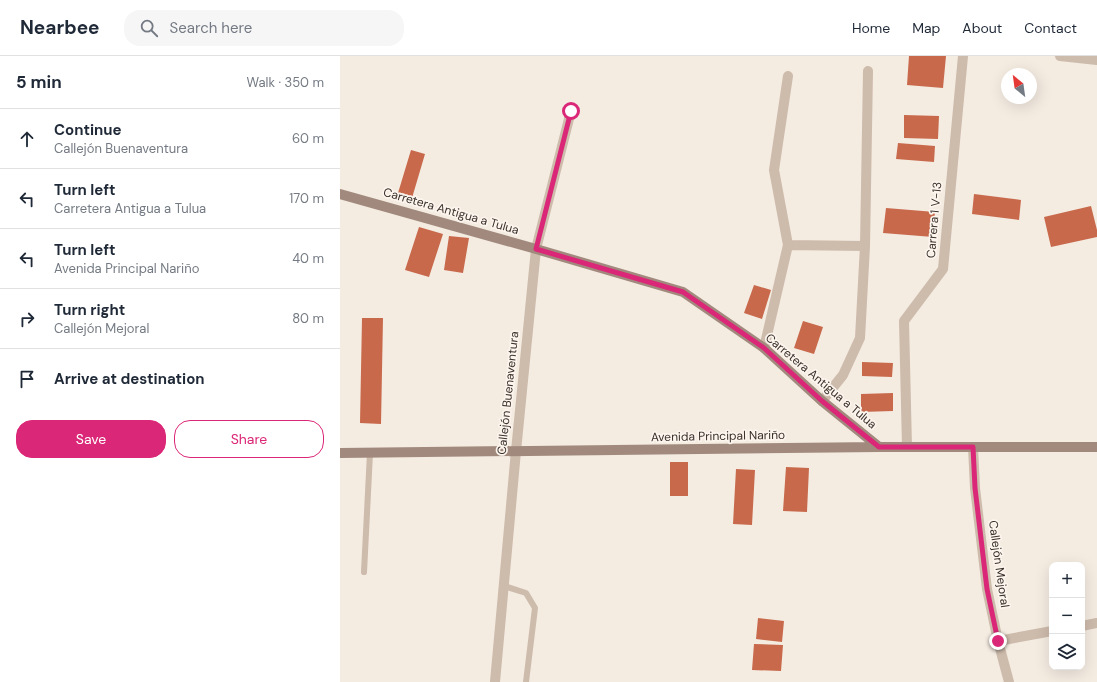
<!DOCTYPE html>
<html lang="en">
<head>
<meta charset="utf-8">
<style>
  :root { --surface:#fff; --page:#f6f6f7; --text:#1f2937; --muted:#747a83; --line:#e0e1e3; --accent:#db2777 }
  body { margin:0; font-family:"DM Sans",sans-serif; background:var(--page); color:var(--text) }
  .controls { position:absolute; right:12px; bottom:12px; display:grid; overflow:hidden; border-radius:8px; box-shadow:0 4px 16px #0002 }
  .controls button { width:36px; height:36px; display:grid; place-items:center; padding:0; border:0; border-bottom:1px solid var(--line); background:var(--surface); color:var(--text); font:20px sans-serif }
  .compass { position:absolute; left:661px; top:12px; width:36px; height:36px; border-radius:50%; background:var(--surface); box-shadow:0 4px 16px #0002; rotate:331deg }
  .stop { position:absolute; width:12px; height:12px; margin:-9px; border:3px solid #db2777; border-radius:50%; background:#fff }
  .stop.end { background:#db2777; border-color:#fff; box-shadow:0 1px 4px #0008 }
  .list { margin:0; padding:0; list-style:none }
  h2 { display:flex; justify-content:space-between; align-items:center; height:52px; margin:0; padding:0 16px; font-size:17px }
  h2 small { font-size:13px; font-weight:400; color:var(--muted) }
  .list li { display:grid; grid-template-columns:26px 1fr auto; gap:12px; align-items:center; box-sizing:border-box; height:60px; padding:0 16px; border-top:1px solid var(--line) }
  .list b { display:block; font-size:15px; white-space:nowrap }
  .list p { margin:0; font-size:13px; white-space:nowrap; color:var(--muted) }
  .list em { font-size:13px; font-style:normal; color:var(--muted) }
  .actions { display:flex; gap:8px; padding:12px 16px }
  .actions a { flex:1; padding:9px 0; border:1px solid var(--accent); border-radius:16px; text-align:center; font-size:14px; color:var(--accent) }
  .actions .main { background:var(--accent); color:#fff }
  .icon { flex:none; width:22px; height:22px; fill:none; stroke:currentColor; stroke-width:2; stroke-linecap:round; stroke-linejoin:round }
  .map { position:relative; flex:none; width:757px; height:626px; overflow:hidden }
  header { display:flex; align-items:center; gap:24px; box-sizing:border-box; height:56px; padding:0 20px; background:var(--surface); border-bottom:1px solid var(--line) }
  header strong { font-size:19px }
  nav { display:flex; gap:22px; margin-inline-start:auto; font-size:14px }
  .search { width:280px; height:36px; background:var(--page); display:flex; align-items:center; gap:10px; box-sizing:border-box; padding:0 14px; border-radius:16px; color:var(--muted); font-size:15px }
  main { display:flex }
  aside { flex:1; background:var(--surface) }
  .map>svg:first-child { display:block }
</style>
</head>
<body>
<header>
<strong>Nearbee</strong>
<div class="search"><svg class="icon" aria-label="search" viewBox="0 0 24 24"><circle cx="10" cy="10" r="6"/><path d="M15 15l6 6"/></svg>Search here</div>
<nav><a>Home</a><a>Map</a><a>About</a><a>Contact</a></nav>
</header>
<main>
<aside>
<h2>5 min<small>Walk · 350 m</small></h2>
<ul class="list">
<li><svg class="icon" aria-label="ahead" viewBox="0 0 24 24"><path d="M12 20V5M6 11l6-6 6 6"/></svg><div><b>Continue</b><p>Callejón Buenaventura</p></div><em>60 m</em></li>
<li><svg class="icon" aria-label="left" viewBox="0 0 24 24"><path d="M17 20v-9H6M10 6l-5 5 5 5"/></svg><div><b>Turn left</b><p>Carretera Antigua a Tulua</p></div><em>170 m</em></li>
<li><svg class="icon" aria-label="left" viewBox="0 0 24 24"><path d="M17 20v-9H6M10 6l-5 5 5 5"/></svg><div><b>Turn left</b><p>Avenida Principal Nariño</p></div><em>40 m</em></li>
<li><svg class="icon" aria-label="right" viewBox="0 0 24 24"><path d="M7 20v-9h11M14 6l5 5-5 5"/></svg><div><b>Turn right</b><p>Callejón Mejoral</p></div><em>80 m</em></li>
<li><svg class="icon" aria-label="arrive" viewBox="0 0 24 24"><path d="M6 21V4h12l-3 4 3 4H6"/></svg><div><b>Arrive at destination</b></div></li>
</ul>
<div class="actions"><a class="main">Save</a><a>Share</a></div>
</aside>
<div class="map">
<svg width="757" height="626" viewBox="0 0 757 626">
  <rect width="100%" height="100%" fill="#f4ebe1"/>
  <path fill="#c8694b" d="M569,0H606L603,32L567,29Z
    M564,59L599,60L598,83L564,82Z
    M558,87L595,90L594,106L556,103Z
    M71,94L85,98L72,142L58,137Z
    M634,138L681,144L679,164L632,158Z
    M751,150L757,174V181L711,191L704,161Z
    M546,152L595,156L593,181L543,177Z
    M79,171L103,178L89,221L65,214Z
    M109,180L129,182L123,217L104,214Z
    M414,229L431,234L422,263L404,257Z
    M22,262H43L41,368L20,367Z
    M463,265L483,271L474,298L454,292Z
    M522,306L553,307L552,321L522,320Z
    M553,337V355L521,356V338Z
    M330,406H348V440H330Z
    M446,411L469,412L467,456L443,455Z
    M396,413L415,414L412,469L393,468Z
    M418,562L444,565L442,586L416,583Z
    M414,588L443,589L441,615L412,614Z"/>
  <g fill="none" stroke-linecap="round" stroke-linejoin="round">
    <path stroke="#cdbbac" stroke-width="6" d="M24,516L30,397
      M164,530L186,537L195,552L186,626"/>
    <path stroke="#cdbbac" stroke-width="10" d="M720,0L757,4
      M448,189L525,190
      M424,292L448,189L434,114L448,20
      M482,345L503,319L520,282L525,190L528,15
      M567,391L564,265L603,213L623,0
      M633,391L635,432L647,533L658,585L669,626
      M742,570L757,567
      M658,585L712,575
      M155,626L176,395L196,193L231,55"/>
    <path stroke="#a18a7d" stroke-width="10" d="M0,138L196,193L343,236L424,292L482,345L539,391
      M0,397L539,391H757"/>
  </g>
  <g fill="none" stroke-linecap="round" stroke-linejoin="round">
    <path stroke="#db2777" stroke-width="5" d="M231,55L196,193L343,236L424,292L482,345L539,391H633L635,432L647,533L658,585"/>
  </g>
  <g text-anchor="middle" dominant-baseline="central" stroke-width="3.5" stroke-linejoin="round" paint-order="stroke">
    <g font-size="12" fill="#3b302b" stroke="#fbf5ee">
      <text transform="translate(111 155) rotate(16)">Carretera Antigua a Tulua</text>
      <text transform="translate(594 164) rotate(-85)">Carrera 1 V-13</text>
      <text transform="translate(481 325) rotate(40)">Carretera Antigua a Tulua</text>
      <text transform="translate(168 337) rotate(-84)">Callejón Buenaventura</text>
      <text transform="translate(378 380) rotate(-1)">Avenida Principal Nariño</text>
      <text transform="translate(659 508) rotate(82)">Callejón Mejoral</text>
    </g>
  </g>
</svg>
<div class="controls">
<button>+</button>
<button>−</button>
<button><svg class="icon" aria-label="layers" viewBox="0 0 24 24"><path d="M12 4l9 5-9 5-9-5zM3 14l9 5 9-5"/></svg></button>
</div>
<svg class="compass" viewBox="-18 -18 36 36"><path d="M0-13l5 13h-10z" fill="#e53935"/><path d="M0 13l5-13h-10z" fill="#747a83"/></svg>
<div class="stop" style="left:231px;top:55px"></div>
<div class="stop end" style="left:658px;top:585px"></div>
</div>
</main>
</body>
</html>
